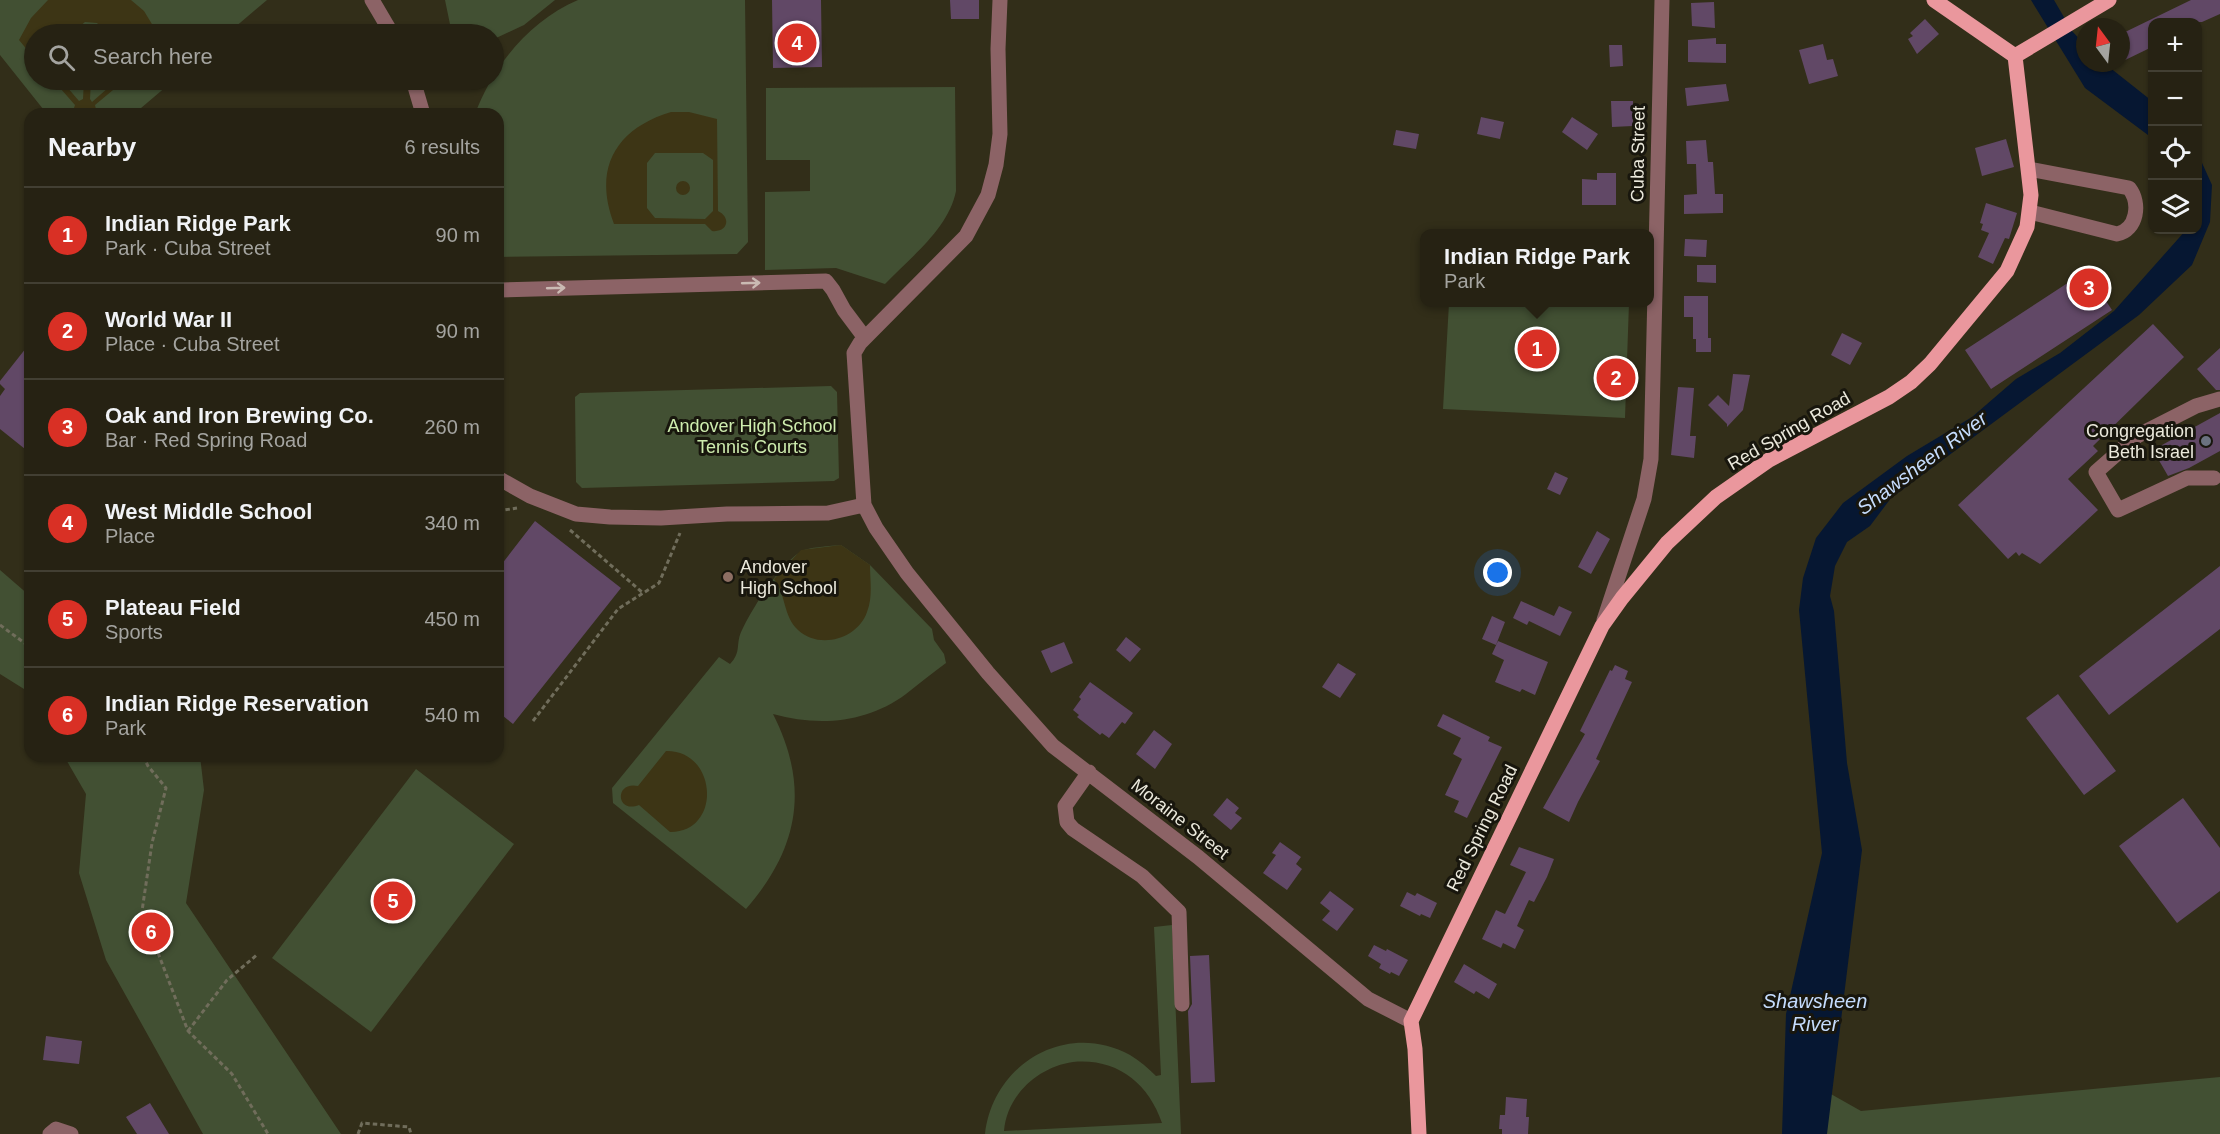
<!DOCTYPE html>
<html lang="en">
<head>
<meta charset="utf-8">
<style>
  :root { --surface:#262213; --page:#2e2a1c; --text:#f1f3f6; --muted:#a4a4a0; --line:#423f33; --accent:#d93025 }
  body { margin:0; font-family:Helvetica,sans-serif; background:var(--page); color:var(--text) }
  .controls { position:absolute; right:18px; top:18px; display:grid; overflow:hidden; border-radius:12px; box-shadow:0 2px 4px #0004 }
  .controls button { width:54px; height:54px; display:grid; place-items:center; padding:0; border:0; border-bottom:2px solid var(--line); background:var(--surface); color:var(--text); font:30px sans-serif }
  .compass { position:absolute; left:2076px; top:18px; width:54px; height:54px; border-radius:50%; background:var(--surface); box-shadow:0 2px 4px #0004; rotate:345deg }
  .you { position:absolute; left:1498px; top:573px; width:21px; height:21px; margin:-15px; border:4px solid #fff; border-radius:50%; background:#1a73e8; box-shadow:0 0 0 9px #1a73e833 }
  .badge { display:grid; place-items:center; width:39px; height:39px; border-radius:50%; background:var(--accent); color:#fff; font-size:20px; font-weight:700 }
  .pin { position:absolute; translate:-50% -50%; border:3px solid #fff; box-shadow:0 2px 6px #0006 }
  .popup { position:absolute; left:1420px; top:229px; width:234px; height:78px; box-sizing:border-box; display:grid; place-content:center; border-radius:12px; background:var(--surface); filter:drop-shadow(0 2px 4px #0005); font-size:20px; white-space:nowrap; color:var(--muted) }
  .popup b { font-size:22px; color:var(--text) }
  .popup::after { content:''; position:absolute; left:50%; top:100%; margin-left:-12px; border:12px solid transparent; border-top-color:var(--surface) }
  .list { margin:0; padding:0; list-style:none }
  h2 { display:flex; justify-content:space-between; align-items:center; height:78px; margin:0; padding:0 24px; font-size:26px }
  h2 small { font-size:20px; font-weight:400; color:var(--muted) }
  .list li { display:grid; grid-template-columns:39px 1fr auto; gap:18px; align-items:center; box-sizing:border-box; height:96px; padding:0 24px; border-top:2px solid var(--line) }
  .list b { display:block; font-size:22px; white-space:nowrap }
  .list p { margin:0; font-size:20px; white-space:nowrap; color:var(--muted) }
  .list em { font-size:20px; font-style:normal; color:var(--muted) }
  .icon { flex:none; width:33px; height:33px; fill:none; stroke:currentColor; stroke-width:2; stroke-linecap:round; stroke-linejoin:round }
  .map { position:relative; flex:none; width:2220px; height:1134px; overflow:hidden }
  .search { position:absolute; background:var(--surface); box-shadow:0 2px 4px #0004; left:24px; top:24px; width:480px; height:66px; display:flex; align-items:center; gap:15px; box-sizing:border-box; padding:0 21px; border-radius:33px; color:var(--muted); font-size:22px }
  .panel { position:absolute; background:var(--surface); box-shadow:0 2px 4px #0004; left:24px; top:108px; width:480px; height:654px; border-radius:18px }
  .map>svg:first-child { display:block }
</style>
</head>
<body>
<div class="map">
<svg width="2220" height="1134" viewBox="0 0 2220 1134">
  <rect width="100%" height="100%" fill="#322e19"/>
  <path fill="#425033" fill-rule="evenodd" d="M0,0H267L227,34H34V80H174L134,114H47L0,55Z
    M445,0H555L524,25L494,39V34H452Z
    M578,0H745L748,242L737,254L498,257V114H475C493,66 529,21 578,0Z
    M955,87L956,191C949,228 911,257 885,284L836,268L765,270V192L810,191V160H766V88Z
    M1449,303H1629L1625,418L1443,409Z
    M831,386L837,392L839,478L834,481L582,488L576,482L575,397L580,393Z
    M841,545L870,565L932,629L934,640L944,654L946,663C932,673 919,684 906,694C867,723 819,727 773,714C810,787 799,848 746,909L613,803L612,788L719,657L730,664C742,652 735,644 742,630C753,607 779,566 800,552C807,547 832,546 841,545Z
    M0,570L30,596V698L24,689L0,674Z
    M64,756H200L204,790L186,903L341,1134H203L106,960L79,873L86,794Z
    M416,769L514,844L371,1032L272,958Z
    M1172,925L1181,1134H985C993,1064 1066,1020 1130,1055C1140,1061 1148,1068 1156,1076L1161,1075L1154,927ZM1073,1062C1116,1058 1148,1082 1162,1123L1004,1131C1007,1095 1038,1067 1073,1062Z
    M2220,1077V1134H1819L1822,1089L1861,1111Z"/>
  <path fill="#3d3515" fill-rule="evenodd" d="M48,0H131L144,11L158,34H108L97,23L85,22L70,34H34V58L19,40L31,18Z
    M53,80H61L79,101L83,99L84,80H91L90,99L92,102L117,80H125L95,105L97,114H72L75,105Z
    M671,112H689L717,119L718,211C732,218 727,233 712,231L705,224H614C593,169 615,129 671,112ZM655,153H703L713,160V211L705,219L655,218L647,208V163Z
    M676 188a7 7 0 1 1 14 0a7 7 0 1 1-14 0Z
    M841,545L870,565C870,580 873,597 867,612C858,639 819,650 798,630C783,616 786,594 774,579L801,550Z
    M666,751C718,750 722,833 670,832L639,805C616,814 614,781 638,786Z"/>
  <path fill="#061732" d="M2031,0H2054L2072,31L2085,45V63H2104L2152,101V138L2085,88Z
    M2198,154L2212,185L2210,222L2192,265L2139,315L1891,498L1870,526L1847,542L1835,566L1830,596L1834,611L1847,763L1862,850L1827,1134H1782L1786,1014L1822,853L1799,610L1803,578L1816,538L1843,503L1907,456L1972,417L2016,379L2060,353L2114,311L2186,230H2198Z"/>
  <path fill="#614866" d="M772,0H821L822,67L773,68Z
    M950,0H979V19H951Z
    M2191,0H2220V14L2202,22H2152V47L2121,62V34Z
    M1714,2L1715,28L1692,26L1691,3Z
    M1925,19L1939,34L1917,54L1908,39L1913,36L1910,33Z
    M1716,38V44H1726V63L1688,62V40Z
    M1823,44L1827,60L1833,59L1838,76L1809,84L1799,50Z
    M1609,45H1622L1623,66L1610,67Z
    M1726,84L1729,101L1687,106L1685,88Z
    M1611,101H1633V126L1612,127Z
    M1481,117L1504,122L1500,139L1477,134Z
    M1572,117L1598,134L1587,150L1562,132Z
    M1396,130L1419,134L1416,149L1393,145Z
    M2006,139L2014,167L1982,176L1975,148Z
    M1706,140L1708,162H1713L1715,194H1723V213L1684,214V195L1697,194L1696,164H1687L1686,141Z
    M1597,173H1616V205H1582V179L1597,180Z
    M1986,203L2017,213L2009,239L2005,238L1993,264L1978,257L1989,233L1981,230L1983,224L1980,223Z
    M1685,239L1707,240L1706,257L1684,256Z
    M1697,265H1716V283L1697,282Z
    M2086,271L2112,310L1991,389L1965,350Z
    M1684,296H1708V338H1711V352H1696V339H1693V317H1684Z
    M2153,324L2184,357L2093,446L2098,451L2068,479L2098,510L2040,564L2022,553L2019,556L2016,552L2008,559L1958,505Z
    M1842,333L1862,343L1850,365L1831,355Z
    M30,343V453L0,429V396L5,389L0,384V381Z
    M2220,348V390H2216L2197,369Z
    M1733,374L1750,375L1743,410L1727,427V424L1708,405L1718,395L1729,406Z
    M1678,387L1694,388L1690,436H1696L1694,458L1671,455Z
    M2220,413V451L2189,468L2168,476L2153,450Z
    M1555,472L1568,478L1560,495L1547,489Z
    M535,521L621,588L513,724L498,712V569Z
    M1597,531L1610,539L1591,574L1578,567Z
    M2220,566V629L2109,715L2079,676Z
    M1521,601L1554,616L1559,606L1572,612L1560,636L1529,621L1527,625L1513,618Z
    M1492,616L1505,622L1496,645L1482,639Z
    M1126,637L1141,649L1130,662L1116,650Z
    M1498,641L1548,662L1535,695L1522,689L1520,692L1495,682L1504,660L1492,654Z
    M1064,642L1073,663L1051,673L1041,651Z
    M1338,663L1356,674L1340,698L1322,687Z
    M1615,665L1628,671L1625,679L1632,682L1596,759L1600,761L1578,802L1569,822L1543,808L1585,734L1580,731L1610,670L1612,671Z
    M1090,682L1133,713L1125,724L1122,722L1109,738L1102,733L1100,735L1077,717L1079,715L1073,710L1081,699L1079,697Z
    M2058,694L2116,771L2084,795L2026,718Z
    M1443,714L1490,737L1488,741L1502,747L1467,818L1454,812L1459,801L1445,795L1462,759L1453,754L1461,738L1437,726Z
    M1154,730L1172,744L1155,769L1136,754Z
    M1227,798L1239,808L1235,813L1242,818L1231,830L1213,815Z
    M2183,798L2220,848V891L2177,923L2119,846Z
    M1280,842L1301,857L1296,864L1302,869L1287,890L1263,873L1276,855L1272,853Z
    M1519,847L1554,859L1547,877L1534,902L1529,900L1517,926L1524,930L1515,949L1503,943L1501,948L1482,939L1496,910L1505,914L1526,872L1510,865Z
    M1330,891L1354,909L1337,931L1322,920L1330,911L1320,903Z
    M1407,892L1415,896L1417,893L1437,903L1430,918L1421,914L1420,916L1400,906Z
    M1374,945L1386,951L1387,949L1408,960L1399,976L1391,972L1390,974L1379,968L1381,964L1368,956Z
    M1209,955L1215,1082L1191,1083L1188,1011L1192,1004L1190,956Z
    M1464,964L1497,984L1489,999L1476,991L1474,994L1454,982Z
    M46,1036L82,1041L79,1064L43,1060Z
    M1506,1097L1527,1099L1526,1117H1529L1528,1134H1502V1129H1499L1500,1115H1505Z
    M150,1103L169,1134H137L126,1117Z"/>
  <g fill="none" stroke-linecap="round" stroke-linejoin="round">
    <path stroke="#706d5b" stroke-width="3" stroke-dasharray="4.5 3" stroke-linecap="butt" d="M498,511L517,508
      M570,530L643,593
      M0,625L30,647
      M533,721L618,609L659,583L680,533
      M143,756L148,766L166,788L152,843L142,911L188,1031L232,1074L268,1134
      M188,1031L227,980L258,954
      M358,1134L362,1123L409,1127L411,1134"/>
    <path stroke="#8c6366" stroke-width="15" d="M372,0L392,34
      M413,80L423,114
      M2029,169L2129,188C2141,203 2137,230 2117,234L2030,212
      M498,290L826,281L833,290L844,310L865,338
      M498,478L530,496L576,514L610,517L661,518L727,514L828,513L864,505L854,353L860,343L966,236L988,195L996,165L1000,134L998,49L1000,0
      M2214,478H2187L2118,510L2096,472L2137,436L2196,406L2220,399
      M864,505L876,528L907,573L988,673L1053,746L1198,857L1368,999L1411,1021
      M1604,620L1644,499L1651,459L1662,0
      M1089,772L1065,806L1067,822L1073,829L1142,876L1179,912L1182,1004
      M50,1134L56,1129L71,1134"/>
    <path stroke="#ea979d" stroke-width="15" d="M1934,0L2015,56
      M2015,56L2109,0
      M1419,1134L1415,1049L1411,1021L1602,626L1622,598L1667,543L1716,497L1769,460L1889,397L1911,382L1930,364L2007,271L2027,227L2031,195L2015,56"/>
  </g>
  <defs><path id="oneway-shaft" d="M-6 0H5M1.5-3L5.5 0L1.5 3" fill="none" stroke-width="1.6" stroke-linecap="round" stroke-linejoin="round" transform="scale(1.5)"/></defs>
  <g stroke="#cabab3">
    <use href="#oneway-shaft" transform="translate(751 283) rotate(-2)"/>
    <use href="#oneway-shaft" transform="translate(556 288) rotate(-2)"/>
  </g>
  <circle fill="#6b7280" stroke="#18160d" stroke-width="2" cx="2206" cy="441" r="6"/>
  <circle fill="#8d6e63" stroke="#18160d" stroke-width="2" cx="728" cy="577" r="6"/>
  <g text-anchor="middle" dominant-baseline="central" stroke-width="6" stroke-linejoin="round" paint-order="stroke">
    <g font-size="18" fill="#ebe9dc" stroke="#18160d">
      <text transform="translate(1638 154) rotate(-89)">Cuba Street</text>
      <text transform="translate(1789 431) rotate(-30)">Red Spring Road</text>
      <text transform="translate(1180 819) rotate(38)">Moraine Street</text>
      <text transform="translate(1482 828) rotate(-64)">Red Spring Road</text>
    </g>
    <g font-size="18" fill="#ceecae" stroke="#18160d">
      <text x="752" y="426">Andover High School<tspan x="752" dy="21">Tennis Courts</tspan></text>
    </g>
    <g font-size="18" fill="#ebe9dc" stroke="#18160d" text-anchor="end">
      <text x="2194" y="431">Congregation<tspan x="2194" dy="21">Beth Israel</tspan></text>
      <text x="740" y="567" text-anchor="start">Andover<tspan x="740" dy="21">High School</tspan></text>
    </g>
    <g font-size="20" font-style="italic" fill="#c5dcfd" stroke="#18160d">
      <text transform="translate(1922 463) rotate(-37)">Shawsheen River</text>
      <text x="1815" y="1001">Shawsheen<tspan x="1815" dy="23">River</tspan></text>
    </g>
  </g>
</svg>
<div class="controls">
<button>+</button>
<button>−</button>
<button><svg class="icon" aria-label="locate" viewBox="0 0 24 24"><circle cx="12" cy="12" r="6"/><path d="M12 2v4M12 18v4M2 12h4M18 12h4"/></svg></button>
<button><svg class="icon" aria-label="layers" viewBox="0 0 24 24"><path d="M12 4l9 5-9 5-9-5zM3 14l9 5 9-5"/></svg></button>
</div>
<svg class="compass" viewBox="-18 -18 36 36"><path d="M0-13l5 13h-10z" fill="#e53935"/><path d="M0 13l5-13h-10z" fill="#a4a4a0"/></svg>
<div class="you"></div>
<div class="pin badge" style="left:1537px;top:349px">1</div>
<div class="popup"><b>Indian Ridge Park</b>Park</div>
<div class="pin badge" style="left:1616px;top:378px">2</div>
<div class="pin badge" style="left:2089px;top:288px">3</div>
<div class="pin badge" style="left:797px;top:43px">4</div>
<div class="pin badge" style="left:393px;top:901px">5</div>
<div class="pin badge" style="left:151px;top:932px">6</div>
<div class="search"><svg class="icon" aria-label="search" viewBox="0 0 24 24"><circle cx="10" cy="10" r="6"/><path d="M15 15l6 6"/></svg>Search here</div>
<section class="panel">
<h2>Nearby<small>6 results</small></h2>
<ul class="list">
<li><span class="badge">1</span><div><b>Indian Ridge Park</b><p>Park · Cuba Street</p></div><em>90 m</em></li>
<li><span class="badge">2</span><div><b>World War II</b><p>Place · Cuba Street</p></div><em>90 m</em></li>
<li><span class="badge">3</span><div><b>Oak and Iron Brewing Co.</b><p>Bar · Red Spring Road</p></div><em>260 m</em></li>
<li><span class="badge">4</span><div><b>West Middle School</b><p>Place</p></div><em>340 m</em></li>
<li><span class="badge">5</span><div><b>Plateau Field</b><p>Sports</p></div><em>450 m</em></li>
<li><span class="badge">6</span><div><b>Indian Ridge Reservation</b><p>Park</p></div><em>540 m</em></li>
</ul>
</section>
</div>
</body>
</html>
